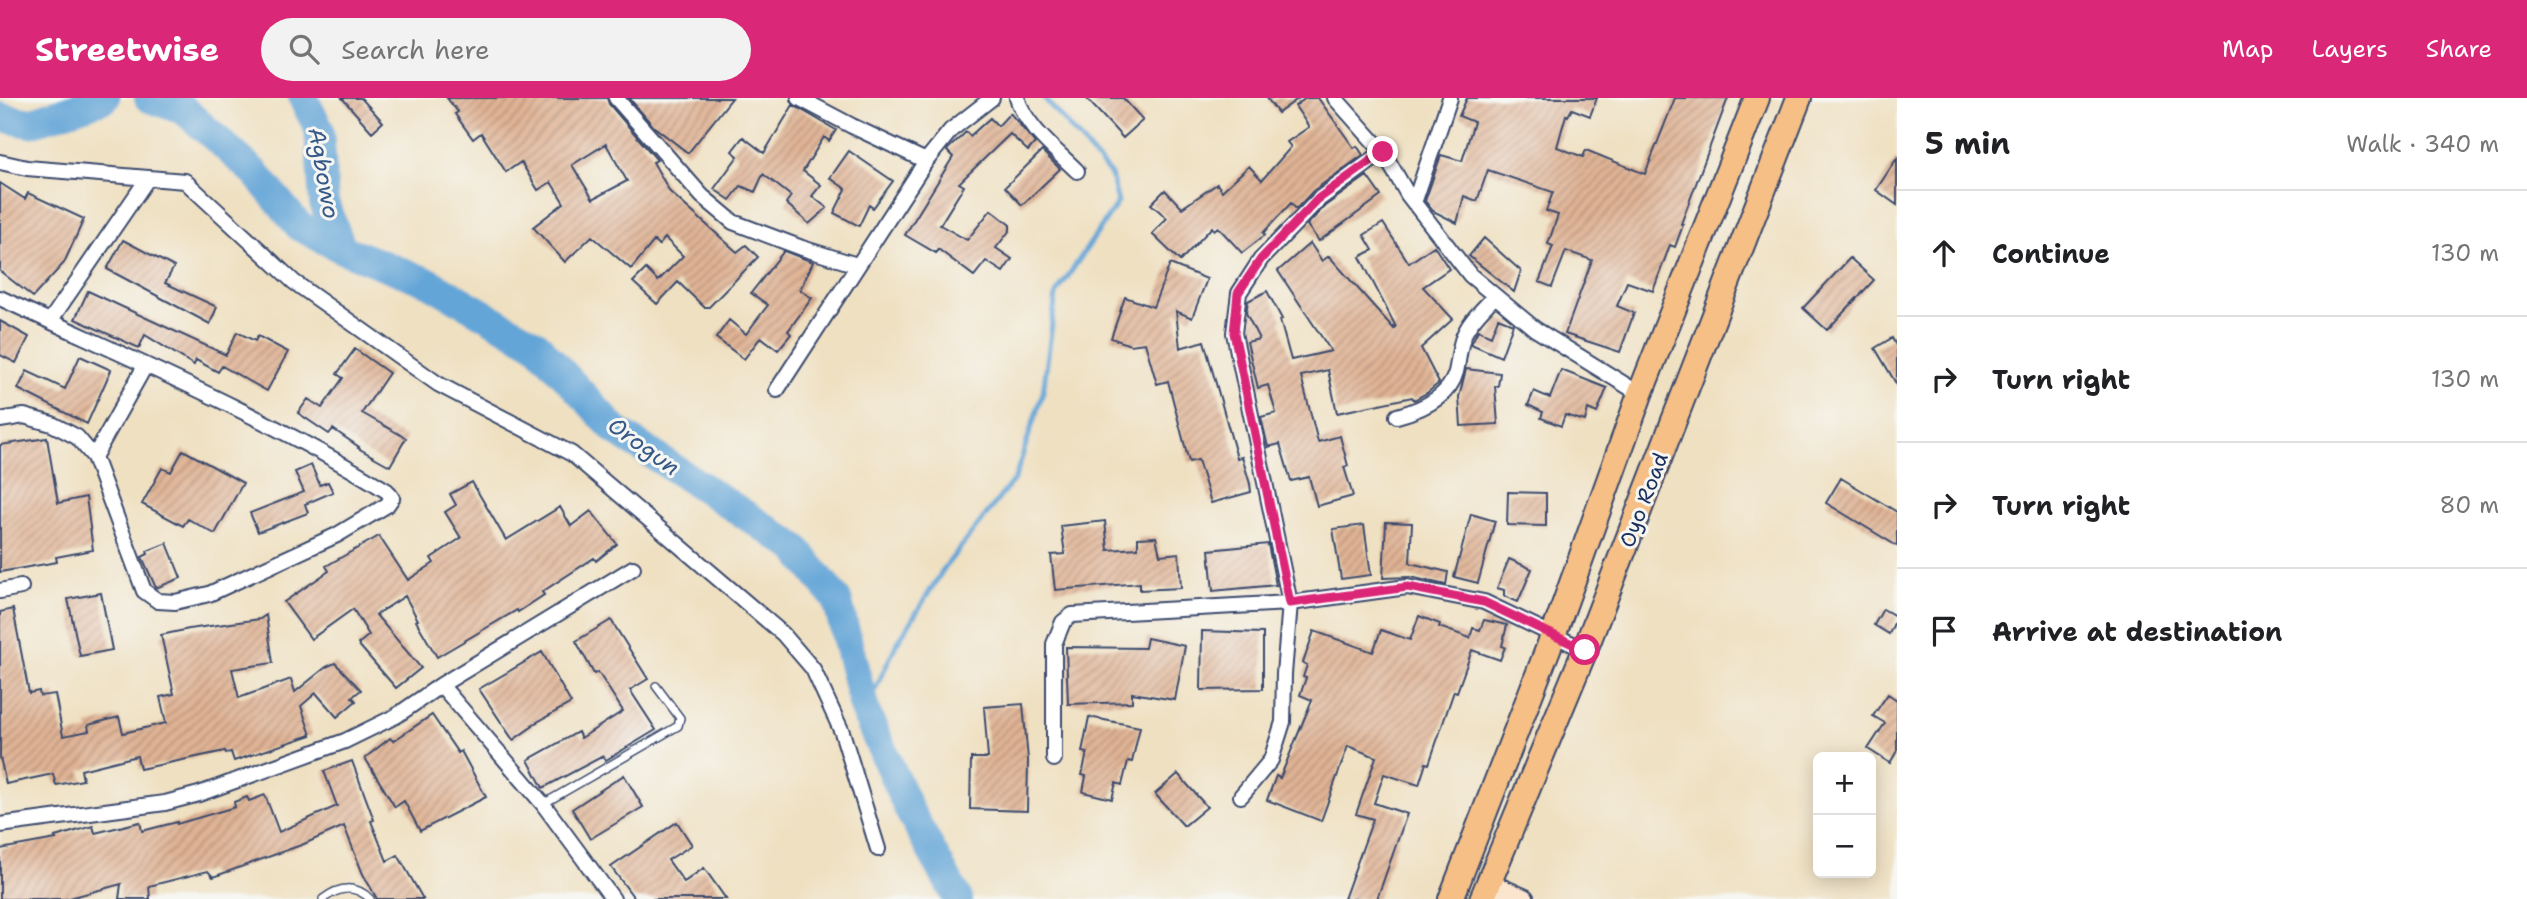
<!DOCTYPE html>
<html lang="en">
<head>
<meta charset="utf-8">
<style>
  :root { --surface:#fff; --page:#f2f2f2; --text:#202124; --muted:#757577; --line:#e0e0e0; --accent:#db2777 }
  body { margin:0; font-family:"Shantell Sans",sans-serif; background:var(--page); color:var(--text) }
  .controls { position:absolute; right:21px; bottom:21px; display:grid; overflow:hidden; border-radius:10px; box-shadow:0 4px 18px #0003 }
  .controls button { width:63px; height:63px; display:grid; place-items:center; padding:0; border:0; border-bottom:2px solid var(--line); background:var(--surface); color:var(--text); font:35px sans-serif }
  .stop { position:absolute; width:21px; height:21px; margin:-16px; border:5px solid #db2777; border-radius:50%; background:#fff }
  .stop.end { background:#db2777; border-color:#fff; box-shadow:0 2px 7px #0008 }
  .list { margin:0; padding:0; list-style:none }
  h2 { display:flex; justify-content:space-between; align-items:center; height:91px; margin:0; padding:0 28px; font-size:30px }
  h2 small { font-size:23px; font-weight:400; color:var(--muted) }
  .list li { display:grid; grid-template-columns:46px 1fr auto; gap:21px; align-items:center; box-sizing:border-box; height:126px; padding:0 28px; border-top:2px solid var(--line) }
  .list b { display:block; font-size:26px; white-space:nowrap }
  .list em { font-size:23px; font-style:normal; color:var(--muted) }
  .icon { flex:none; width:38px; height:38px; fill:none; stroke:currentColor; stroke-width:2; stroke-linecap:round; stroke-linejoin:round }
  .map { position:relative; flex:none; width:1897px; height:801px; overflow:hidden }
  header { display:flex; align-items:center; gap:42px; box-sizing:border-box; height:98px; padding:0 35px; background:var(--accent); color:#fff }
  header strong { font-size:33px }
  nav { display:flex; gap:38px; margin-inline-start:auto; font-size:24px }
  .search { width:490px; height:63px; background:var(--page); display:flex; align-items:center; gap:18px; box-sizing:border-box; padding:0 24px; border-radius:38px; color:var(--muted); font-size:26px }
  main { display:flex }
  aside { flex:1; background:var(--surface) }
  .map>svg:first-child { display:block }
</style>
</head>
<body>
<header>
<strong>Streetwise</strong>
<div class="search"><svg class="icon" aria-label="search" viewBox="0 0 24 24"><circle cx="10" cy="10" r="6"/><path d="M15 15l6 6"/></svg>Search here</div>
<nav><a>Map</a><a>Layers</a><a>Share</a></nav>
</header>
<main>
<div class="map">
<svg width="1897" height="801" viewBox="0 0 1897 801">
  <defs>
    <pattern id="building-hatch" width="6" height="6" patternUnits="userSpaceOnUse" patternTransform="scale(1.75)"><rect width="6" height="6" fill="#e0b394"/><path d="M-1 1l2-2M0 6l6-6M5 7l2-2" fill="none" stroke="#b5927c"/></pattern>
  </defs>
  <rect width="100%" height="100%" fill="#f6f6f2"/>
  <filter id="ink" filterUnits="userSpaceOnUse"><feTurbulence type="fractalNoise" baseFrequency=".0143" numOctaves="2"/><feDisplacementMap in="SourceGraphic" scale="14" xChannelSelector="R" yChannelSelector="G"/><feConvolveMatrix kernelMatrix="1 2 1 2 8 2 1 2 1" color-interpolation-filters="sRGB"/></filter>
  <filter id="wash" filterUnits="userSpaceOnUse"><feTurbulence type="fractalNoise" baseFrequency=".00686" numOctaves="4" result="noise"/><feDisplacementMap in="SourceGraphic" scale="28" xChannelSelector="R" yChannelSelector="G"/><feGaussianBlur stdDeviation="1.57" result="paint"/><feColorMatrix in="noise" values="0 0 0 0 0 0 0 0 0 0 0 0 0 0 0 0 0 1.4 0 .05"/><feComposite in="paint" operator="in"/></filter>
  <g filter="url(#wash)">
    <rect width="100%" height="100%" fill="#efe0c1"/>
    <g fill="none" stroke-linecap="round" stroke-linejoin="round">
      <path stroke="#64a5d7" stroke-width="5" d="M865,613L896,547L945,469L1015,380L1043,294L1056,196L1118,104L1111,77L1044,0"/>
      <path stroke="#64a5d7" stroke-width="30" d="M149,0L184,12L255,75L299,128L342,151L430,185L537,247L615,332L796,450L837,502L865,613L909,712L958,801
        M303,0L319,31L324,105L342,151
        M0,19L30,25L105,0"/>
    </g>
    <g id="blocks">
      <path fill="url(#building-hatch)" fill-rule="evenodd" d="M342,0H361L383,24L372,34Z
        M447,0H607L609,6L657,62L653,64L670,94L737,154L746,147L758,159L709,209H704L678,184L657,206L633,184L646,171L658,183L683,158L665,140L659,147L654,143L631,171L592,138L565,164L533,129L564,105L551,84L538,92L521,64L506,74L481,35L473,41L455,16L458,14ZM606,46L627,83L593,101L572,67Z
        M629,0H732L688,55L653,28Z
        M1086,0H1123L1143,22L1123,40Z
        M1267,0H1299L1278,15Z
        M1306,0H1318L1354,50L1357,48L1363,57L1313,93L1296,111L1291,105L1263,135L1265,137L1242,155L1218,129L1214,132L1212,129L1180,163L1152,136L1167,120L1151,106L1165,92L1182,110L1217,86L1222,93L1249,68L1262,82L1291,49L1287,44L1309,29L1295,8Z
        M1467,0H1597L1590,18L1572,11L1568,18L1566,17L1557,49L1583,59L1586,52L1645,76L1675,0H1728L1681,126L1683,127L1675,149L1670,147L1653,193L1627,184L1617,208L1634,215L1620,254L1565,236L1592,162L1566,153L1552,189L1539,184L1553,148L1548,146L1558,117L1546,113L1553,94L1488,72L1477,103L1464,98L1457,125L1433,113L1425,103L1441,57L1462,63L1474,24L1459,18Z
        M793,7L836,32L829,43L824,39L803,73L821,87L812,98L827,110L809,126L786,105L791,98L763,76L755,94L741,88L730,102L714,91L738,58L732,53L743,39L764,55Z
        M1010,15L1035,45L1028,53L1010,36L959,85L964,88L940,127L967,142L991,112L1010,127V132L996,150L1012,161L1003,174L986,163L974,178L938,151L936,155L905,137L953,59L947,53L948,51L966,34L970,38L990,20L998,28Z
        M849,53L893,83L873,110L869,107L859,128L834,115L846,91L830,80Z
        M1042,53L1060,71L1022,107L1005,89Z
        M1897,60V107L1876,92Z
        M1367,78L1381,98L1319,143L1307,127L1325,108Z
        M0,85L25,101L28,95L84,121L64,165L33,199L0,173Z
        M1383,125L1409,165L1434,148L1449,171L1423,189L1453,221L1421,250L1439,285L1427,295L1414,302L1412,299L1337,315L1328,272L1301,278L1318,344L1340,338L1348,368L1344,369L1353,398L1317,408L1309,379L1291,383L1280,346L1268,349L1261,319L1276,315L1268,287L1258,290L1247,244L1259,241L1246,215L1248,203L1267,193L1282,221L1280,222L1291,262L1331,253L1278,173L1310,145L1322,163L1329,158L1394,231L1396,229L1360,159L1373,152L1364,137Z
        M1484,140L1521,173L1514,194L1469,158Z
        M123,142L174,169L165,185L217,209L210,226L107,171Z
        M784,153L813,164L800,192L812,200L788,233L791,236L778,252L761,239L744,261L716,240L729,222L746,236L768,207L751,195Z
        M1850,160L1874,182L1827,232L1803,210Z
        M1170,166L1207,181L1192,220L1176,213L1180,250L1204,243L1237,360L1242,359L1250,386L1251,394L1211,405L1198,362L1189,364L1168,283L1157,286L1145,245L1130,247L1111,240L1125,199L1153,209Z
        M88,193L226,257L237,234L255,243L258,238L288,254L267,293L222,268L218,274L196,262L194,267L145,237L139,250L75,221Z
        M1498,220L1513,226L1501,259L1471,246L1478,232L1491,238Z
        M0,223L29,239L16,265L0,257Z
        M1892,240L1897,249V287L1875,250Z
        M355,251L389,275L362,315L406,340L390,368L358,350L359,349L333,331L329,336L298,315L308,301L322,310L343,280L337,276Z
        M80,258L111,272L87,326L18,291L27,273L65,291Z
        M1466,271L1500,275L1498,288H1495L1498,326L1461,328L1459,299Z
        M1561,272L1607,290L1597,315L1588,311L1585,323L1565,317L1561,328L1541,320L1543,314L1528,307L1534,293L1550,300Z
        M47,340L58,405L86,399L93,452L56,459L57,464L0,474V347Z
        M183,352L243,385L215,436L188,421L183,428L142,406L162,370L171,374Z
        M311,367L320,387L328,384L333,394L305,406L308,415L258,434L250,415L304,394L295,374Z
        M1841,380L1897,414V448L1826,405Z
        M472,384L506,442L560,409L571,428L591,413L617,446L596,463L594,460L542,494L544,497L518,514L517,512L437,559L416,523L418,522L405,498L376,517L421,570L396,590L358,546L369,537L353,511L311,541L284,504L329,473L326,468L379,438L408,482L434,465L431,460L461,440L445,414L456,407L450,396Z
        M1508,394L1546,395V428L1507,427Z
        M1471,416L1495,423L1478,485L1454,479Z
        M1105,423L1108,452L1138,450V440L1156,439L1160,457L1179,455L1181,490L1140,492V485L1055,492L1051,457L1065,456L1061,428Z
        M1386,424L1412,425L1410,465L1448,474L1446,487L1410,479L1383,480Z
        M1364,427L1371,477L1341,481L1333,431Z
        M167,445L181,480L156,490L142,459L148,456L147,453Z
        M1268,446L1276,487L1213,493L1209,452Z
        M1509,461L1532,471L1518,504L1504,498V492L1497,490Z
        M101,495L112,552L80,558L68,501Z
        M13,511L29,595L39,593L40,598L55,596L63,638L89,633L88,627L119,619L123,635L166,625L160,599L174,596L161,537L189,531L260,521L266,517L273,565L232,571L239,600L291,581L295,594L326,569L335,565L361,592L352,599L356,603L337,619L316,595L301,608L311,637L234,663L231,654L226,655L225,653L140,671L137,658L81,672L83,682L56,687L53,676L6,686L0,659V514Z
        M1883,511L1897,519L1889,536L1874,527Z
        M1419,518L1440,526L1439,529L1470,540L1473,530L1480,532L1484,522L1507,527L1502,548L1505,549L1500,562L1472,552L1457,594L1454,593L1429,666L1426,665L1419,687L1384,676L1374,705L1407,716L1377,801H1344L1373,721L1356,716L1376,659L1348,648L1321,723L1267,702L1276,678L1280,680L1312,602L1300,597L1306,580L1303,579L1307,567L1303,565L1314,533L1373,554L1381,532L1410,542Z
        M611,522L648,581L630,592L656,632L606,662L603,658L543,690L528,662L578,634L581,640L623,613L598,574L594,576L576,543Z
        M1202,533L1263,535V591L1201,592Z
        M1147,540L1185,548L1175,602L1132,595V604L1068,606L1066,549L1145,550Z
        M542,554L571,605L532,627L533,628L513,642L479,591Z
        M1888,596L1897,602V653L1890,665L1868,651L1885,625L1873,618Z
        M1023,606L1028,662L1027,713L970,711L971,660H988L984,609Z
        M432,617L458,655L461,653L486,699L420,733L404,703L395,709L365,660L390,640L393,643Z
        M1089,619L1140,629L1132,664L1128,663L1122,687L1116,685L1112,701L1083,694L1086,678L1082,677L1087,655L1082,654Z
        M352,663L374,722L371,723L387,763L398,757L423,801H377L363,776L344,728L304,746L213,779L208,773L149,788L150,801H119L121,786L66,801H0V751L56,741L55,739L93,728L95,735L140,724L142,733L177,724V726L235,709L234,704L247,699L249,703L265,697L279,734L337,708L324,673Z
        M1178,676L1207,709L1184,728L1155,696Z
        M624,677L643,709L590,741L572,711Z
        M677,724L692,747L668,762L684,784L704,770L726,801H635L611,769Z"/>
    </g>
  </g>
  <g filter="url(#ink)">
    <use href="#blocks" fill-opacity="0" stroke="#3b4a6d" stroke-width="2"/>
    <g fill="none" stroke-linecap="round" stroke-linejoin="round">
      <defs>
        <path id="lane" d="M543,706L678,628L680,620L656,588
          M323,801C339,789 355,786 370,801"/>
        <path id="street" d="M616,0L702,98L733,124L802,150L857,167
          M799,0L852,28L926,63
          M1017,0C1027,30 1055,51 1077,73
          M1335,0L1383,54L1408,97L1470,177L1535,231L1640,296
          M0,64L27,70L185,83L294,184L438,286L572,356L783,536L813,571L842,634L878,751
          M1414,105L1450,0
          M0,200C130,261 265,317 387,393L392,400L387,407L337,437L209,496L175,504L158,503L144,493L94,359L77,339L52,326L24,318L0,322
          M50,223L148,80
          M777,292L926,63L951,32L992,0
          M1397,318C1420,312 1449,300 1456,274C1459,262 1459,248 1464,237C1470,222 1485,209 1495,198
          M94,359L145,268
          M0,493L21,489
          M441,587L543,706L613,801
          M1054,661V546L1063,524L1072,517L1290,505L1407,489L1484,504L1585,552
          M1241,698L1271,662L1283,624L1284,576L1290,505L1234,235L1239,195L1261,161L1319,101L1383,54
          M0,727L165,705L199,696L345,643L396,618L441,587L633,470"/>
        <path id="secondary" d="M1488,785L1524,801"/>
        <path id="highway" d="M1451,801L1553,538L1640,296L1757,0
          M1482,801L1585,552L1799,0"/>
      </defs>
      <use href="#lane" stroke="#3b4a6d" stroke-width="10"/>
      <use href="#street" stroke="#3b4a6d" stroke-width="18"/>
      <use href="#secondary" stroke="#3b4a6d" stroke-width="23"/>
      <use href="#highway" stroke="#3b4a6d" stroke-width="28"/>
      <use href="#lane" stroke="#fff" stroke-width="7"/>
      <use href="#street" stroke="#fff" stroke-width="14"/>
      <use href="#secondary" stroke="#fbe5cf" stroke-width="19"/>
      <use href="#highway" stroke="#f5bf86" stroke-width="24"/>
    </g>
  </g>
  <g fill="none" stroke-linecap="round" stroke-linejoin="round" filter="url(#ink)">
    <path stroke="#db2777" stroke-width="9" d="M1383,54L1318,101L1261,161L1238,195L1234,235L1290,505L1408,489L1484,504L1585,552"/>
  </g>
  <g text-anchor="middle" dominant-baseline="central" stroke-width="6" stroke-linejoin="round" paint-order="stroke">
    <g font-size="21" fill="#1b2f5e" stroke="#f6f6f2">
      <text transform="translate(1644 402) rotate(-69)">Oyo Road</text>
    </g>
    <g font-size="23" font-style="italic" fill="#355888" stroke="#f6f6f2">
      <text transform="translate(324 75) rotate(80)">Agbowo</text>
      <text transform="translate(644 348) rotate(36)">Orogun</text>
    </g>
  </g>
</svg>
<div class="controls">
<button>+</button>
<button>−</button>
</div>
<div class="stop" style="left:1585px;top:552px"></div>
<div class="stop end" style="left:1383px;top:54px"></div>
</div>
<aside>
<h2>5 min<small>Walk · 340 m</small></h2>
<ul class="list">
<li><svg class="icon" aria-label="ahead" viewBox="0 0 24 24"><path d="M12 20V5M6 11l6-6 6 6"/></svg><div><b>Continue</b></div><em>130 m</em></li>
<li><svg class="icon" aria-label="right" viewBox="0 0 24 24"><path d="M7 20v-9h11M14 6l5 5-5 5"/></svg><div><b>Turn right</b></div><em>130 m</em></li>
<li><svg class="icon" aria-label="right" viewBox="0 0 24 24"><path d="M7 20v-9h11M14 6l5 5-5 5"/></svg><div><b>Turn right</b></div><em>80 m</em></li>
<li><svg class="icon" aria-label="arrive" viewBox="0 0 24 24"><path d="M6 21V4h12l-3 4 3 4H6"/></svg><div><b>Arrive at destination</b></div></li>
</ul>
</aside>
</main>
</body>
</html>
